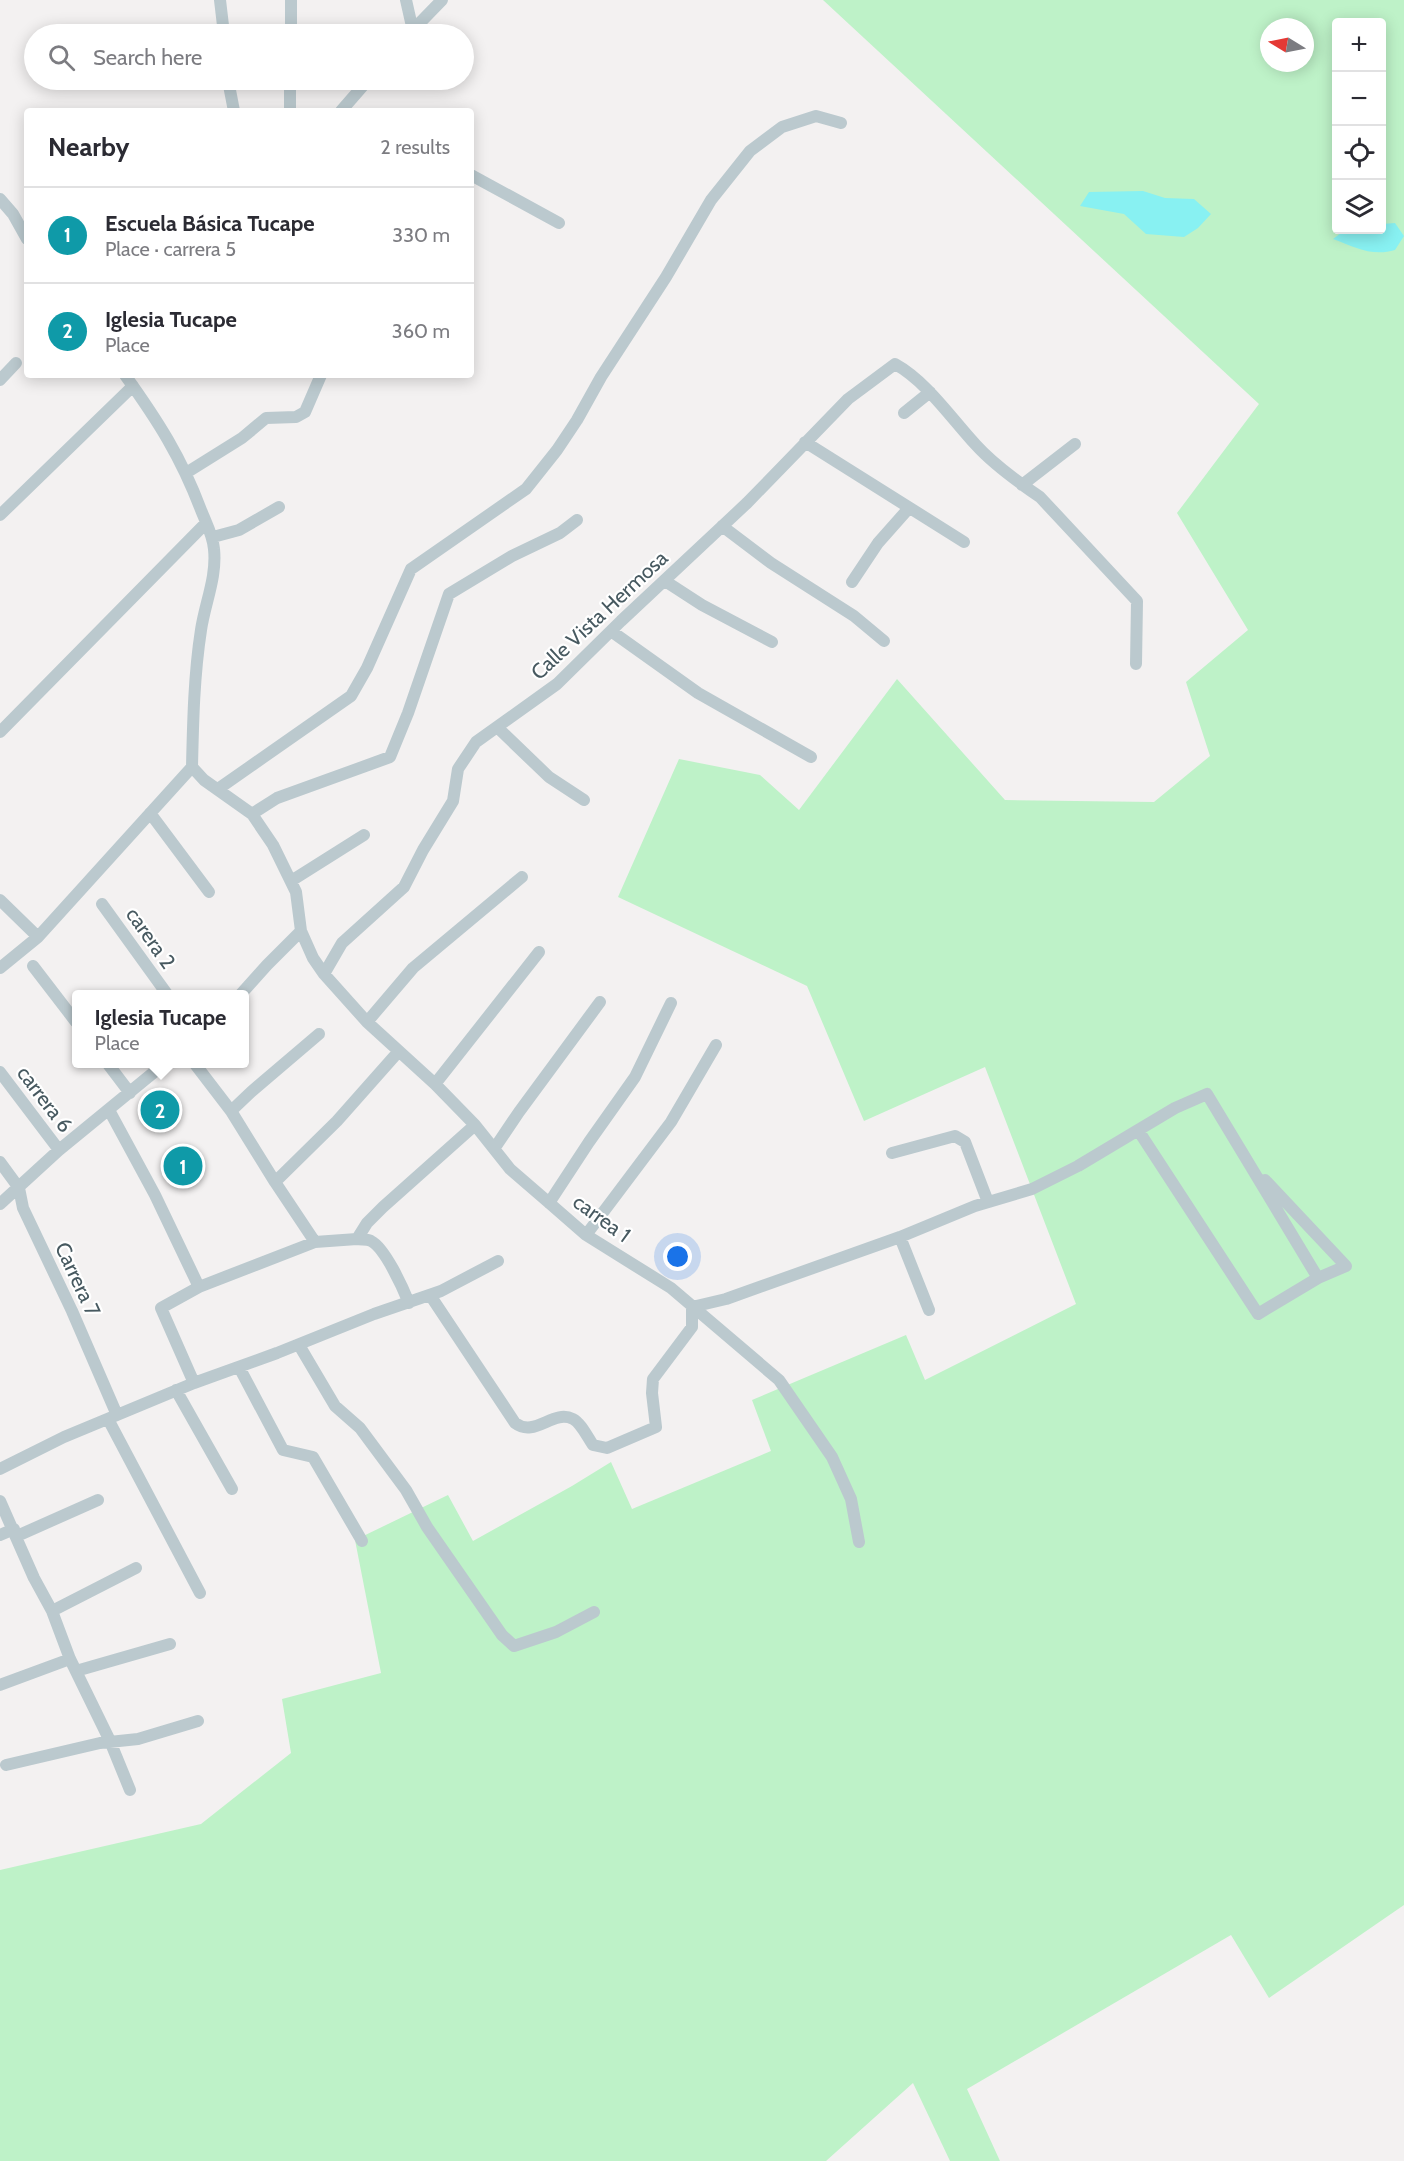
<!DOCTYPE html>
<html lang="en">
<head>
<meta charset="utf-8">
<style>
  :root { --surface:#fff; --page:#f2f2f3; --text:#2b2b33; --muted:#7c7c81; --line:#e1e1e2; --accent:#1e5e88 }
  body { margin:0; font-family:Cabin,sans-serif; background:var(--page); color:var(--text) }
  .controls { position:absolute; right:18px; top:18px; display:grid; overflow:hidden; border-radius:6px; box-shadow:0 3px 15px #0003 }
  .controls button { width:54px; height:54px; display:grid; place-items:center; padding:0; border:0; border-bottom:2px solid var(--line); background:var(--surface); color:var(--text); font:30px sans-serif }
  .compass { position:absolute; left:1260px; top:18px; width:54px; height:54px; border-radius:50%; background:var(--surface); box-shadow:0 3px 15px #0003; rotate:280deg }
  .you { position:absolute; left:678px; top:1257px; width:21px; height:21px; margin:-15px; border:4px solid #fff; border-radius:50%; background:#1a73e8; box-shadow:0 0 0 9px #1a73e833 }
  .badge { display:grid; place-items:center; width:39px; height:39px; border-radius:50%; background:var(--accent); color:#fff; font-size:20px; font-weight:700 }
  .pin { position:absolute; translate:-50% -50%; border:3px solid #fff; box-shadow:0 2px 6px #0006 }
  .popup { position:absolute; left:72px; top:990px; width:177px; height:78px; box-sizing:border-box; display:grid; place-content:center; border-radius:6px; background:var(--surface); filter:drop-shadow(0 2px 4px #0005); font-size:20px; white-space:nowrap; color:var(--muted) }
  .popup b { font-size:22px; color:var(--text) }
  .popup::after { content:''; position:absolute; left:50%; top:100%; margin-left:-12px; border:12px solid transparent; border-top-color:var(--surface) }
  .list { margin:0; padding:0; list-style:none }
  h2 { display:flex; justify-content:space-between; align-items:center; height:78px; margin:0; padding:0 24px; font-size:26px }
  h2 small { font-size:20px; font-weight:400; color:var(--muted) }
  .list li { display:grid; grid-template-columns:39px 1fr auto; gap:18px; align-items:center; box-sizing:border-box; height:96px; padding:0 24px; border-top:2px solid var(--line) }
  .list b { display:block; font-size:22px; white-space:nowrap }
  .list p { margin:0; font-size:20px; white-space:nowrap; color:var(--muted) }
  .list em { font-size:20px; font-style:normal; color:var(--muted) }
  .icon { flex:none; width:33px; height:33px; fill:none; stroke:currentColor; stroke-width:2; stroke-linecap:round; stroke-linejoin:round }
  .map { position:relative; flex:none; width:1404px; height:2161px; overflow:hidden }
  .search { position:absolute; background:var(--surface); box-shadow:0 3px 15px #0003; left:24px; top:24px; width:450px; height:66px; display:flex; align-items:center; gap:15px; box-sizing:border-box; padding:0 21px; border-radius:33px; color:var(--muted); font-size:22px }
  .panel { position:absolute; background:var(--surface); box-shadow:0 3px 15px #0003; left:24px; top:108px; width:450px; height:270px; border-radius:6px }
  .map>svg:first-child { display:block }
</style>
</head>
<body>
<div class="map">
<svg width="1404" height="2161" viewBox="0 0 1404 2161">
  <rect width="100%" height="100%" fill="#f3f1f1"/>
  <path fill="#bef2c8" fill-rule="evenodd" d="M823,0H1404V1905L1269,1998L1231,1935L967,2089L1000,2161H950L913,2083L826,2161H0V1870L201,1824L291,1753L282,1699L381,1673L355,1540L448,1495L473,1541L572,1486L611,1462L632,1509L771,1451L752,1400L906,1335L925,1380L1076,1304L985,1067L864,1121L807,986L618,897L679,759L760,775L799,810L897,679L1005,800L1154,802L1210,756L1186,682L1248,630L1177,513L1259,404ZM1336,22H1382V230H1336ZM1269,27H1305V63H1269Z"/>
  <path fill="#88f1f2" d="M1143,191L1165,198L1194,199L1211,214L1198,228L1184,237L1146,234L1124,214L1080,206L1089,192Z
    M1395,223L1404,236L1395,250C1372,257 1355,247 1333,239L1345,230H1382V224Z"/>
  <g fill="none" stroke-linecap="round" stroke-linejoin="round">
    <path stroke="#bbc9ce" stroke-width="12" d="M220,0L224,34
      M406,0L413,31
      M291,34V0
      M409,34L442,0
      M228,80L234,111
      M290,111V80
      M341,111L368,80
      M471,175L559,223
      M0,199L13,214L27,239
      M125,375C158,421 181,457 201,510C206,523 213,535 214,549C217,577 205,603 201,630C194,675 193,722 192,767L204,780L252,814L273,845L296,892L301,931L313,958L324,974L367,1022L435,1084L475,1125L510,1169L547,1201L586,1235L671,1288L779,1380L832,1457L851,1499L859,1542
      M0,380L16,363
      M904,413L930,392
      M805,442L964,542
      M186,473L242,438L266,418L296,417L305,412L321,375
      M1022,485L1075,444
      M0,515L133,386
      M722,526L771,563L854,616L884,641
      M213,537L239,530L279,507
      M665,581L702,605L772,642
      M852,582L878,543L909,508
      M611,631L698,693L811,757
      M497,727L549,777L584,800
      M0,732L206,523
      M218,789L351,696L367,668L411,569L526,489L557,450L577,420L601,377L666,277L711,200L750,151L782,127L816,116L841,123
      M150,813L209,892
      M252,814L277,798L390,757L408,713L449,594L512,556L560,533L577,520
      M291,881L364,835
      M0,900L38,937L192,767
      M102,904L167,994
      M33,966L76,1022
      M0,968L38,937
      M324,974L342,943L404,887L423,850L453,801L458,769L476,742L557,684L621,621L747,503L848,399L895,364C926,381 951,418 976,445C994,465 1018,482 1040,497L1137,601L1136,664
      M241,994L267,965L301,931
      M367,1022L413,968L522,877
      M108,1064L130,1093
      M195,1064L231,1111L251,1092L319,1034
      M0,1072L59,1150
      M435,1084L539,952
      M109,1110L155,1195L199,1287
      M231,1111L275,1182
      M494,1149L519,1112L600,1002
      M892,1153L955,1136L965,1142L988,1202
      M0,1162L19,1188L23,1208L72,1311L117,1415
      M1265,1180L1346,1266L1318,1278
      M549,1203L589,1142L635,1077L671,1003
      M0,1204L59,1150L164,1064
      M586,1235L671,1122L716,1045
      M900,1237L929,1310
      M357,1239C361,1240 368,1239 371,1241C385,1248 403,1288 409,1303
      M315,1242L275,1182L337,1121L399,1051
      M430,1295L515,1423C535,1438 553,1409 573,1419C581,1423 588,1438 593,1445L607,1448L656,1427L652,1393L653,1379L692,1327V1307L726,1299L900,1237L975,1206L1032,1189L1078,1166L1175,1108L1207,1094L1318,1278L1258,1314L1138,1130
      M299,1345L335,1406L360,1428L406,1490L427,1527L502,1635L514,1646L556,1632L594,1612
      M239,1367L283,1450L313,1457L362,1541
      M194,1383L161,1308L199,1287L315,1242L357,1239L367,1223L383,1207L475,1125
      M176,1390L232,1489
      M108,1419L200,1593
      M0,1469L64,1437L194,1383L277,1353L374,1314L441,1291L498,1261
      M0,1501L34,1578L52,1611L70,1659L110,1741L130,1790
      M0,1535L14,1529
      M17,1536L98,1500
      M52,1611L136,1568
      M76,1671L170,1644
      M0,1685L70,1659
      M6,1765L100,1743L138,1739L198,1721"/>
  </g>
  <g text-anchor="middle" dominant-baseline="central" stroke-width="4.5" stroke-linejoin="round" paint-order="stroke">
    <g font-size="21" fill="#475960" stroke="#fff">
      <text transform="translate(599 615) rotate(-43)">Calle Vista Hermosa</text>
      <text transform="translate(151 938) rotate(55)">carera 2</text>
      <text transform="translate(45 1099) rotate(53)">carrera 6</text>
      <text transform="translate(602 1218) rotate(36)">carrea 1</text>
      <text transform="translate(78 1279) rotate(65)">Carrera 7</text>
    </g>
  </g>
</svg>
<div class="controls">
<button>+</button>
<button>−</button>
<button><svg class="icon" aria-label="locate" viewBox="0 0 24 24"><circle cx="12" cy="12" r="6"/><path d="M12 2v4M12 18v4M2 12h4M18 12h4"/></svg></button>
<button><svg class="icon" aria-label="layers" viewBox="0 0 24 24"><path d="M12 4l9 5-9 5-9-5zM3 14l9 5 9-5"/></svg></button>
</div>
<svg class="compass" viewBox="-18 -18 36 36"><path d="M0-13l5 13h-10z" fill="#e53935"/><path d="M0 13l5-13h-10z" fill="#7c7c81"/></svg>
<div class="you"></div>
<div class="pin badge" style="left:183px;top:1166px;background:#0f9aa8">1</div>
<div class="pin badge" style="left:160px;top:1110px;background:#0f9aa8">2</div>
<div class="popup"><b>Iglesia Tucape</b>Place</div>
<div class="search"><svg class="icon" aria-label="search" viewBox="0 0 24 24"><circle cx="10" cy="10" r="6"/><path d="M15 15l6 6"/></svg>Search here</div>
<section class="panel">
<h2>Nearby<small>2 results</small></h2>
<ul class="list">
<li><span class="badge" style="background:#0f9aa8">1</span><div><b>Escuela Básica Tucape</b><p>Place · carrera 5</p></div><em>330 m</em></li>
<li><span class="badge" style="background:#0f9aa8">2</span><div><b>Iglesia Tucape</b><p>Place</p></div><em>360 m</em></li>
</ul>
</section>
</div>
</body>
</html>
